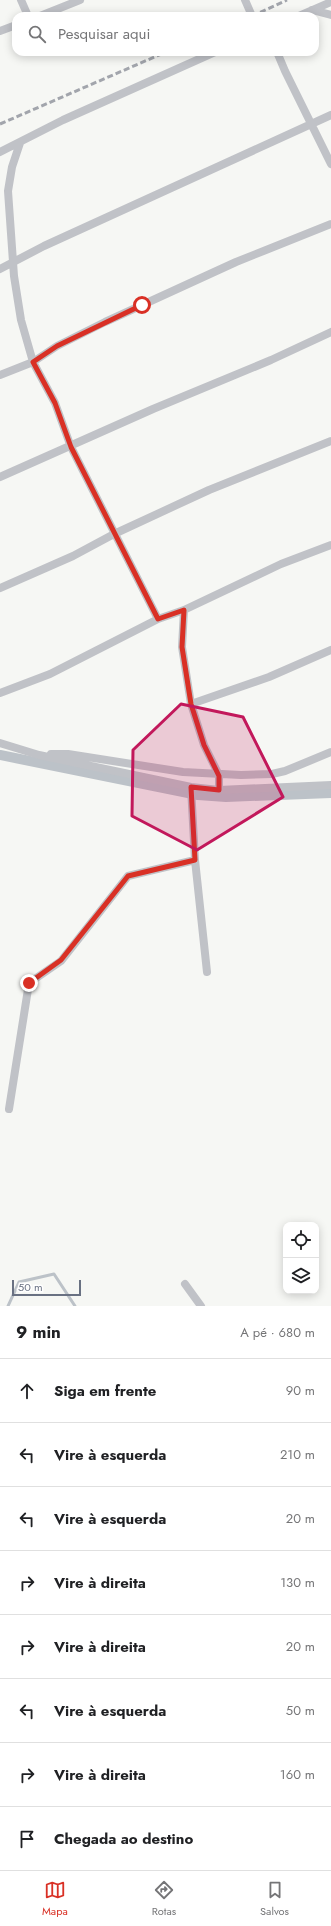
<!DOCTYPE html>
<html lang="pt">
<head>
<meta charset="utf-8">
<style>
  :root { --surface:#fff; --page:#f6f6f6; --text:#202124; --muted:#757577; --line:#e0e0e0; --accent:#d93025 }
  body { margin:0; font-family:Jost,sans-serif; background:var(--page); color:var(--text) }
  .controls { position:absolute; right:12px; bottom:12px; display:grid; overflow:hidden; border-radius:8px; box-shadow:0 2px 10px #0003 }
  .controls button { width:36px; height:36px; display:grid; place-items:center; padding:0; border:0; border-bottom:1px solid var(--line); background:var(--surface); color:var(--text); font:20px sans-serif }
  .scale { position:absolute; left:12px; bottom:10px; width:69px; box-sizing:border-box; padding-left:4px; border:2px solid #697182; border-top:0; font-size:11px; line-height:14px; white-space:nowrap; color:#697182; -webkit-text-stroke:3px #fff; paint-order:stroke }
  .stop { position:absolute; width:12px; height:12px; margin:-9px; border:3px solid #d93025; border-radius:50%; background:#fff }
  .stop.end { background:#d93025; border-color:#fff; box-shadow:0 1px 4px #0008 }
  .list { margin:0; padding:0; list-style:none }
  h2 { display:flex; justify-content:space-between; align-items:center; height:52px; margin:0; padding:0 16px; font-size:17px }
  h2 small { font-size:13px; font-weight:400; color:var(--muted) }
  .list li { display:grid; grid-template-columns:26px 1fr auto; gap:12px; align-items:center; box-sizing:border-box; height:64px; padding:0 16px; border-top:1px solid var(--line) }
  .list b { display:block; font-size:15px; white-space:nowrap }
  .list em { font-size:13px; font-style:normal; color:var(--muted) }
  .icon { flex:none; width:22px; height:22px; fill:none; stroke:currentColor; stroke-width:2; stroke-linecap:round; stroke-linejoin:round }
  .map { position:relative; flex:none; width:331px; height:1306px; overflow:hidden }
  .search { position:absolute; background:var(--surface); box-shadow:0 2px 10px #0003; left:12px; right:12px; top:12px; height:44px; display:flex; align-items:center; gap:10px; box-sizing:border-box; padding:0 14px; border-radius:12px; color:var(--muted); font-size:15px }
  .sheet { height:564px; background:var(--surface) }
  nav { display:flex; justify-content:space-around; align-items:center; box-sizing:border-box; height:56px; border-top:1px solid var(--line); background:var(--surface); font-size:11px; color:var(--muted) }
  nav a { display:grid; justify-items:center; gap:2px }
  nav .on { color:var(--accent) }
  .map>svg:first-child { display:block }
</style>
</head>
<body>
<div class="map">
<svg width="331" height="1306" viewBox="0 0 331 1306">
  <rect width="100%" height="100%" fill="#f6f7f4"/>
  <g fill="none" stroke-linecap="round" stroke-linejoin="round">
    <path stroke="#bcc2c8" stroke-width="3" d="M8,1306L19,1282L54,1274L75,1306"/>
    <path stroke="#bcc2c8" stroke-width="10" d="M0,755L198,795L226,797L331,793"/>
    <path stroke="#c0c2c7" stroke-width="8" d="M21,0L28,16
      M245,0L252,16
      M312,10L331,15
      M40,16L80,0
      M299,16L331,2
      M0,31L16,25
      M277,52L285,71L331,164
      M20,143L12,167L8,191L14,276L21,320L33,362L55,403L71,447L158,619
      M0,152L63,120L215,52
      M0,269L44,246L331,115
      M0,375L33,362L57,346L105,322L236,262L331,224
      M0,477L153,409L271,360L331,332
      M0,588L73,556L114,534L209,490L331,441
      M184,610L182,647L191,704L204,745L219,775V790
      M0,693L50,674L158,619L184,610L281,564L331,545
      M191,704L269,677L331,650
      M0,743L39,755L191,787L219,790L331,785
      M51,754H68L183,772L241,775L272,774L285,771L331,752
      M191,787L195,860L207,972
      M9,1109L29,983L61,961L128,876L195,860
      M185,1284L201,1306"/>
    <path stroke="#a2a5ac" stroke-width="3" stroke-dasharray="6 3" stroke-linecap="butt" d="M252,16L287,0
      M0,124L166,52"/>
  </g>
  <g fill="none" stroke-linecap="round" stroke-linejoin="round">
    <path stroke="#d93025" stroke-width="5" d="M29,983L61,960L128,876L195,860L191,787L219,790V776L204,745L191,704L182,647L184,610L158,619L71,447L55,403L33,362L57,346L142,305"/>
  </g>
  <path fill="#c2185b" fill-opacity="0.2" stroke="#c2185b" stroke-width="3" stroke-linejoin="round" d="M181,704L243,717L283,797L197,850L132,816L133,750Z"/>
</svg>
<div class="controls">
<button><svg class="icon" aria-label="locate" viewBox="0 0 24 24"><circle cx="12" cy="12" r="6"/><path d="M12 2v4M12 18v4M2 12h4M18 12h4"/></svg></button>
<button><svg class="icon" aria-label="layers" viewBox="0 0 24 24"><path d="M12 4l9 5-9 5-9-5zM3 14l9 5 9-5"/></svg></button>
</div>
<div class="scale">50 m</div>
<div class="stop" style="left:142px;top:305px"></div>
<div class="stop end" style="left:29px;top:983px"></div>
<div class="search"><svg class="icon" aria-label="search" viewBox="0 0 24 24"><circle cx="10" cy="10" r="6"/><path d="M15 15l6 6"/></svg>Pesquisar aqui</div>
</div>
<section class="sheet">
<h2>9 min<small>A pé · 680 m</small></h2>
<ul class="list">
<li><svg class="icon" aria-label="ahead" viewBox="0 0 24 24"><path d="M12 20V5M6 11l6-6 6 6"/></svg><div><b>Siga em frente</b></div><em>90 m</em></li>
<li><svg class="icon" aria-label="left" viewBox="0 0 24 24"><path d="M17 20v-9H6M10 6l-5 5 5 5"/></svg><div><b>Vire à esquerda</b></div><em>210 m</em></li>
<li><svg class="icon" aria-label="left" viewBox="0 0 24 24"><path d="M17 20v-9H6M10 6l-5 5 5 5"/></svg><div><b>Vire à esquerda</b></div><em>20 m</em></li>
<li><svg class="icon" aria-label="right" viewBox="0 0 24 24"><path d="M7 20v-9h11M14 6l5 5-5 5"/></svg><div><b>Vire à direita</b></div><em>130 m</em></li>
<li><svg class="icon" aria-label="right" viewBox="0 0 24 24"><path d="M7 20v-9h11M14 6l5 5-5 5"/></svg><div><b>Vire à direita</b></div><em>20 m</em></li>
<li><svg class="icon" aria-label="left" viewBox="0 0 24 24"><path d="M17 20v-9H6M10 6l-5 5 5 5"/></svg><div><b>Vire à esquerda</b></div><em>50 m</em></li>
<li><svg class="icon" aria-label="right" viewBox="0 0 24 24"><path d="M7 20v-9h11M14 6l5 5-5 5"/></svg><div><b>Vire à direita</b></div><em>160 m</em></li>
<li><svg class="icon" aria-label="arrive" viewBox="0 0 24 24"><path d="M6 21V4h12l-3 4 3 4H6"/></svg><div><b>Chegada ao destino</b></div></li>
</ul>
</section>
<nav>
<a class="on"><svg class="icon" aria-label="map" viewBox="0 0 24 24"><path d="M3 6l6-2 6 2 6-2v14l-6 2-6-2-6 2zM9 4v14M15 6v14"/></svg>Mapa</a>
<a><svg class="icon" aria-label="directions" viewBox="0 0 24 24"><path d="M12 3l9 9-9 9-9-9zM9 14v-3h6M13 9l2 2-2 2"/></svg>Rotas</a>
<a><svg class="icon" aria-label="saved" viewBox="0 0 24 24"><path d="M7 4h10v16l-5-4-5 4z"/></svg>Salvos</a>
</nav>
</body>
</html>
